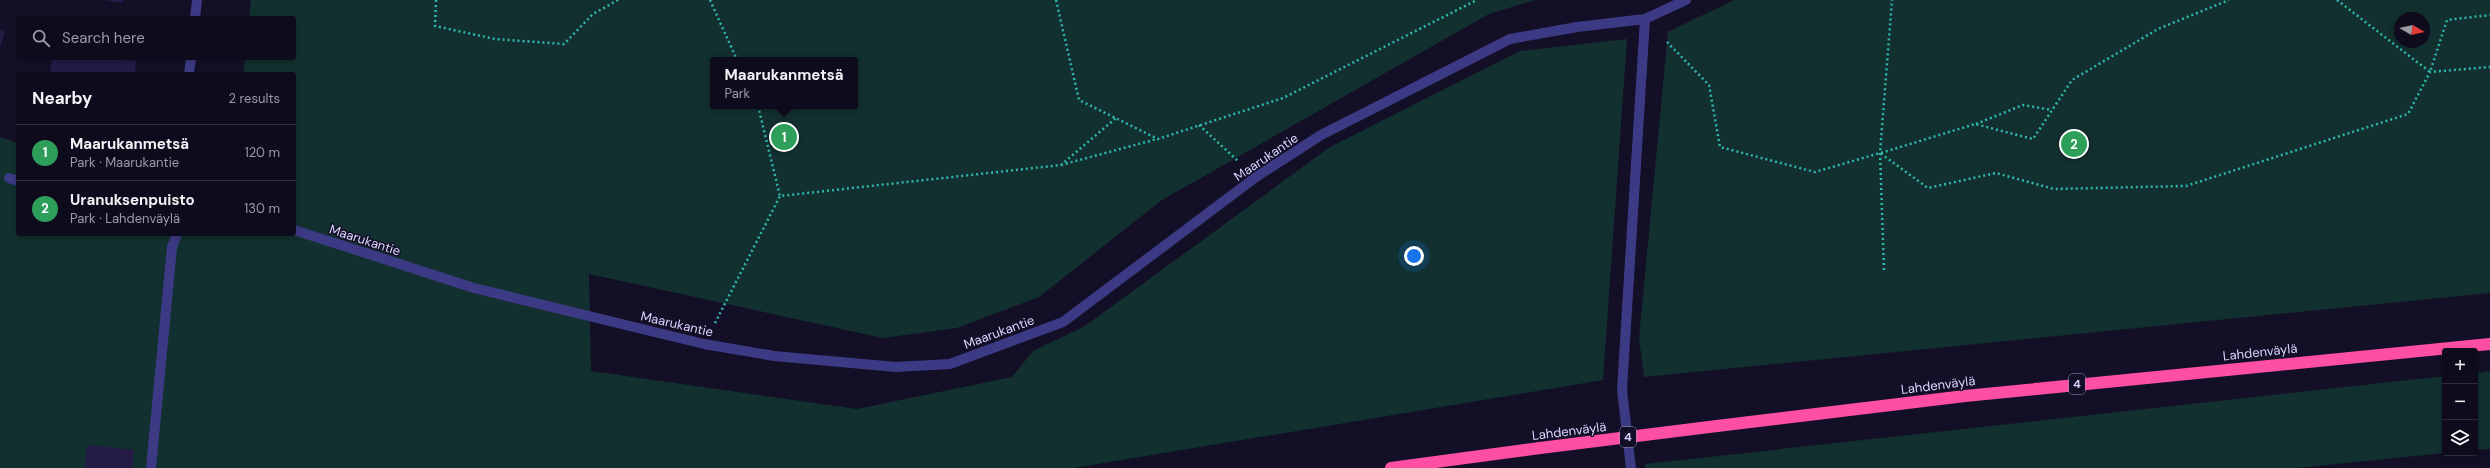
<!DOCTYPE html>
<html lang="en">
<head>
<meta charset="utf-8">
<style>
  :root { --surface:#0e0b1c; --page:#171425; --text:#f1f3f6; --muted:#9b9ba3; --line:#2e2b3b; --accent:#00e5ff }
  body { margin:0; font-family:"DM Sans",sans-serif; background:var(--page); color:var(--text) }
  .controls { position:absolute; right:12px; bottom:12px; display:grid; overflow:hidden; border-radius:4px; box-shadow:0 2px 6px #0003 }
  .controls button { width:36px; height:36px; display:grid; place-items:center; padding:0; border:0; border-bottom:1px solid var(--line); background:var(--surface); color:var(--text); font:20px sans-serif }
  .compass { position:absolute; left:2394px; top:12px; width:36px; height:36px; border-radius:50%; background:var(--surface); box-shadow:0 2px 6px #0003; rotate:99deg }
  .you { position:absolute; left:1414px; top:256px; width:14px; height:14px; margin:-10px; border:3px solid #fff; border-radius:50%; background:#1a73e8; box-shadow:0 0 0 6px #1a73e833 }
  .badge { display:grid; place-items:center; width:26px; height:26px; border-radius:50%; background:var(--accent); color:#fff; font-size:13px; font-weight:700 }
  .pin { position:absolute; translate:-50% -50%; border:2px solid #fff; box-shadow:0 1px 4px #0006 }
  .popup { position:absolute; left:710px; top:57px; width:148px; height:52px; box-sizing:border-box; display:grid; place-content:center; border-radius:4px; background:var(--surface); filter:drop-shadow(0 1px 3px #0005); font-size:13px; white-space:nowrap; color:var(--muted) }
  .popup b { font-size:15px; color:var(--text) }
  .popup::after { content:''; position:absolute; left:50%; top:100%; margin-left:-8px; border:8px solid transparent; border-top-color:var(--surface) }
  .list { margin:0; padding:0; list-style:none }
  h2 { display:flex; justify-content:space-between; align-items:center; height:52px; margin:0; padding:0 16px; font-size:17px }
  h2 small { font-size:13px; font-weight:400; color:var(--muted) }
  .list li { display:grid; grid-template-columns:26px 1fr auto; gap:12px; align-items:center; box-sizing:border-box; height:56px; padding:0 16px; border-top:1px solid var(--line) }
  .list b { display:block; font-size:15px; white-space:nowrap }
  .list p { margin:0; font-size:13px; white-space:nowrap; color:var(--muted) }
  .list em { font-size:13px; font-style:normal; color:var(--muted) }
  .icon { flex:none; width:22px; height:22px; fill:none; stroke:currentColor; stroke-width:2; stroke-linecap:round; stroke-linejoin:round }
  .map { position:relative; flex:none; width:2490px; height:468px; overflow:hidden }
  .search { position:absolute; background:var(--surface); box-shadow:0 2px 6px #0003; left:16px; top:16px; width:280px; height:44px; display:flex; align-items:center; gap:10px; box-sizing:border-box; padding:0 14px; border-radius:4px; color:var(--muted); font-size:15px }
  .panel { position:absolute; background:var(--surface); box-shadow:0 2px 6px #0003; left:16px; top:72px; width:280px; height:164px; border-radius:4px }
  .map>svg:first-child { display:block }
</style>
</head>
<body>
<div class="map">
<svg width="2490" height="468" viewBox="0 0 2490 468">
  <rect width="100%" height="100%" fill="#130f26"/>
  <path fill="#12302f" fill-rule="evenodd" d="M251,0H1535L1489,14L1162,200L1039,297L957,328L883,338L589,274L591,371L857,409L1012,377L1033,351L1085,326L1330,147L1520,51L1627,39L1603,380L1074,468H0V137L18,143V234H294V74H243L245,58H294V18H249ZM713,60H855V106H713Z
    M1734,0H2490V293L1644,377L1639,338L1668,32ZM2400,18H2424V42H2400Z
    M2490,371V449L2475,450V373Z
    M2445,376V453L2297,468H1645V464Z"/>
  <path fill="#241b47" d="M104,0H123V3Z
    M0,30L5,32L0,47Z
    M52,58H111L136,61L135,74H50Z
    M87,445L134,450L132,468H85Z"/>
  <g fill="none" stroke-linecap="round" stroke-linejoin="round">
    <path stroke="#2fb8b0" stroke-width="2.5" stroke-dasharray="2 3" stroke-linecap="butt" d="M436,0L435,26L495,39L564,44L593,14L618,0
      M710,0L737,60
      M1056,0L1079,100L1158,139L1283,98L1477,0
      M2337,0L2430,72L2447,20L2490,15
      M1667,42L1709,85L1720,147L1815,172L1880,153L1928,188L1996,173L2054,189L2186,186L2408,114L2430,72L2490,67
      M758,106L780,196
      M1976,124L2023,105L2052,110
      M1199,125L1238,161
      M1881,153L1975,124L2033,139L2072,80L2158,29L2229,0
      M1061,165L1157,139
      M1884,270L1880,153L1892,0
      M715,323L780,196L1061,165L1116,118"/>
    <path stroke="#3d3a85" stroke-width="10" d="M9,178L18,181
      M151,468L172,247L177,234
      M1631,468L1622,390L1645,19"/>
    <path stroke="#3d3a85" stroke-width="10" d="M195,18L197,0
      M189,74L191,58
      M294,230L474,288L704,344L774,356L896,367L950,364L1063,322L1256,177L1321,135L1510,39L1577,27L1645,19L1686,0"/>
    <path stroke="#ff4fa3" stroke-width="12" d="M1717,426L1965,396L2490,344
      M1391,468L1540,448"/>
    <path stroke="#ff4fa3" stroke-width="12" d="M1540,448L1717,426"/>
  </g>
  <g text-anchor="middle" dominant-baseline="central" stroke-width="3" stroke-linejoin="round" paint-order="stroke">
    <g fill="#130f26" stroke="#9e99be" stroke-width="1">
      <rect x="2069" y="374" width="16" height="20" rx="3"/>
      <rect x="1620" y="427" width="16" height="20" rx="3"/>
    </g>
    <g font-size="12" font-weight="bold" fill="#d9d4ff">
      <text x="2077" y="384">4</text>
      <text x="1628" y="437">4</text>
    </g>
    <g font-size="13" fill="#d9d4ff" stroke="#130f26">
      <text transform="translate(1266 157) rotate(-34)">Maarukantie</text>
      <text transform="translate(365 240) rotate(18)">Maarukantie</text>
      <text transform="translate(677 324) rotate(13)">Maarukantie</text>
      <text transform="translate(999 332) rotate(-20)">Maarukantie</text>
      <text transform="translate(2260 352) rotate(-6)">Lahdenväylä</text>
      <text transform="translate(1938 385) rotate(-7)">Lahdenväylä</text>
      <text transform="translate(1569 431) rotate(-7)">Lahdenväylä</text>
    </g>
  </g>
</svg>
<div class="controls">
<button>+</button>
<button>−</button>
<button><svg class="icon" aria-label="layers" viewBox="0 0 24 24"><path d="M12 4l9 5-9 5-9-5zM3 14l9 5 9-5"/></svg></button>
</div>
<svg class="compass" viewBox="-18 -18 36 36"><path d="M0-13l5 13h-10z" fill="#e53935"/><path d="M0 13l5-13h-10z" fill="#9b9ba3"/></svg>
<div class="you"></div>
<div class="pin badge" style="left:784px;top:137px;background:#2e9e5b">1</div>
<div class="popup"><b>Maarukanmetsä</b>Park</div>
<div class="pin badge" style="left:2074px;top:144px;background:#2e9e5b">2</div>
<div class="search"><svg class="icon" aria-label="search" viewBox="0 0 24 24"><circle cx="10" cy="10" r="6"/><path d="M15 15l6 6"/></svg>Search here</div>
<section class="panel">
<h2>Nearby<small>2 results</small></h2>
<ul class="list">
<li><span class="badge" style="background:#2e9e5b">1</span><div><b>Maarukanmetsä</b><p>Park · Maarukantie</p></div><em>120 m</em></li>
<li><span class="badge" style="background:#2e9e5b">2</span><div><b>Uranuksenpuisto</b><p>Park · Lahdenväylä</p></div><em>130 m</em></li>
</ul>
</section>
</div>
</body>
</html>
